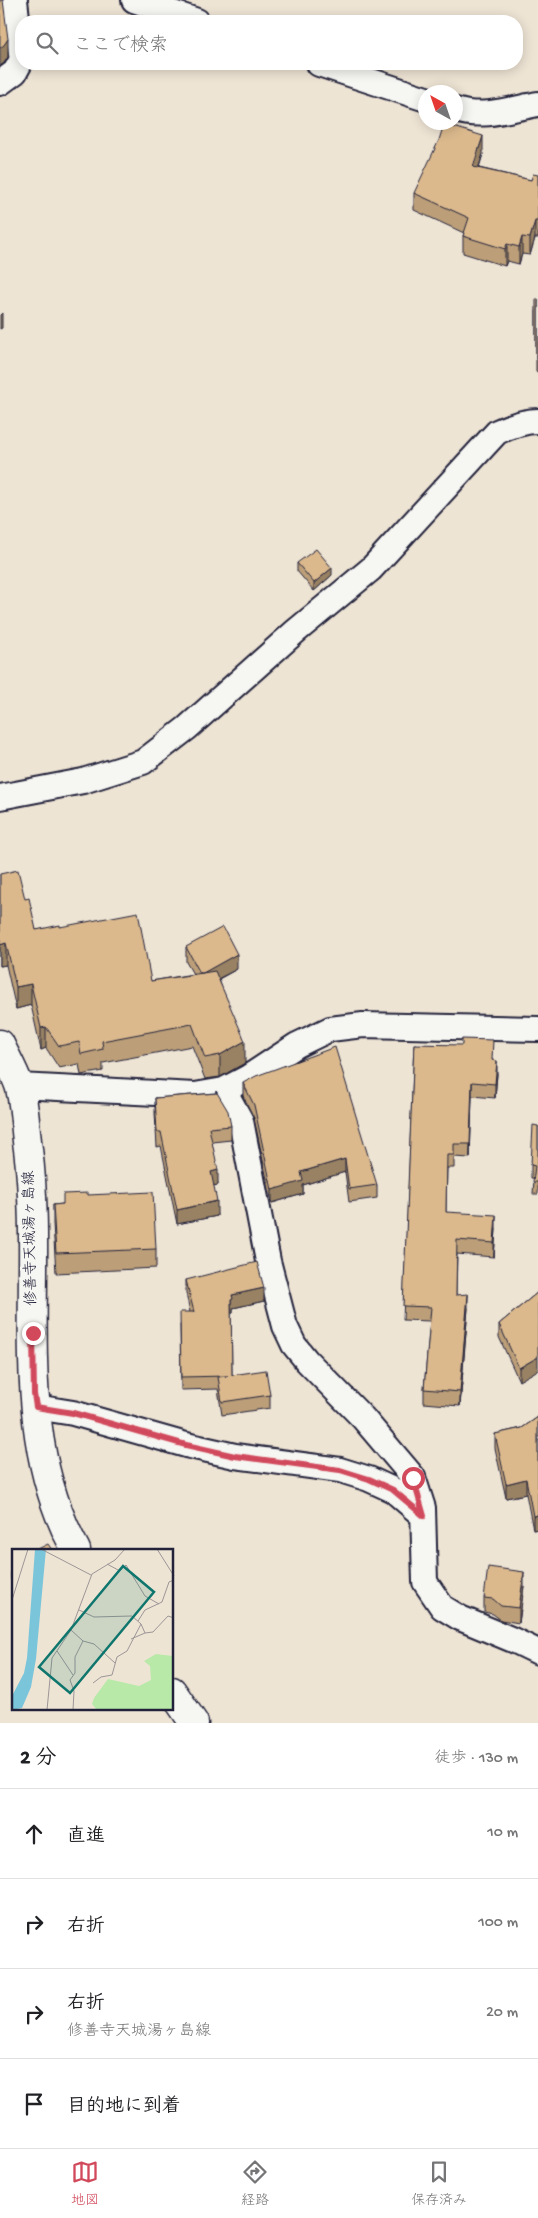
<!DOCTYPE html>
<html lang="ja">
<head>
<meta charset="utf-8">
<style>
  :root { --surface:#fff; --page:#f2f2f2; --text:#202124; --muted:#757577; --line:#e0e0e0; --accent:#d1495b }
  body { margin:0; font-family:"Gochi Hand","Klee One",sans-serif; background:var(--page); color:var(--text) }
  .compass { position:absolute; left:418px; top:85px; width:45px; height:45px; border-radius:50%; background:var(--surface); box-shadow:0 2px 12px #0003; rotate:320deg }
  .stop { position:absolute; width:15px; height:15px; margin:-11px; border:4px solid #d1495b; border-radius:50%; background:#fff }
  .stop.end { background:#d1495b; border-color:#fff; box-shadow:0 1px 5px #0008 }
  .list { margin:0; padding:0; list-style:none }
  h2 { display:flex; justify-content:space-between; align-items:center; height:65px; margin:0; padding:0 20px; font-size:21px }
  h2 small { font-size:16px; font-weight:400; color:var(--muted) }
  .list li { display:grid; grid-template-columns:32px 1fr auto; gap:15px; align-items:center; box-sizing:border-box; height:90px; padding:0 20px; border-top:1px solid var(--line) }
  .list b { display:block; font-size:19px; white-space:nowrap }
  .list p { margin:0; font-size:16px; white-space:nowrap; color:var(--muted) }
  .list em { font-size:16px; font-style:normal; color:var(--muted) }
  .icon { flex:none; width:28px; height:28px; fill:none; stroke:currentColor; stroke-width:2; stroke-linecap:round; stroke-linejoin:round }
  .map { position:relative; flex:none; width:538px; height:1723px; overflow:hidden }
  .search { position:absolute; background:var(--surface); box-shadow:0 2px 12px #0003; left:15px; right:15px; top:15px; height:55px; display:flex; align-items:center; gap:12px; box-sizing:border-box; padding:0 18px; border-radius:20px; color:var(--muted); font-size:19px }
  .sheet { height:425px; background:var(--surface) }
  nav { display:flex; justify-content:space-around; align-items:center; box-sizing:border-box; height:70px; border-top:1px solid var(--line); background:var(--surface); font-size:14px; color:var(--muted) }
  nav a { display:grid; justify-items:center; gap:2px }
  nav .on { color:var(--accent) }
  .map>svg:first-child { display:block }
</style>
</head>
<body>
<div class="map">
<svg width="538" height="1723" viewBox="0 0 538 1723">
  <rect width="100%" height="100%" fill="#eee4d4"/>
  <filter id="ink" filterUnits="userSpaceOnUse"><feTurbulence type="fractalNoise" baseFrequency=".02" numOctaves="2"/><feDisplacementMap in="SourceGraphic" scale="10" xChannelSelector="R" yChannelSelector="G"/><feConvolveMatrix kernelMatrix="1 2 1 2 8 2 1 2 1" color-interpolation-filters="sRGB"/></filter>
  <g filter="url(#ink)">
    <g fill="none" stroke-linecap="round" stroke-linejoin="round">
      <defs>
        <path id="minor" d="M15,0L21,54
          M134,0L197,21
          M319,64L426,99
          M0,83L15,72L21,61
          M456,110C482,119 511,109 538,104
          M0,797L83,781L143,762L187,728L296,631L371,569L497,432C510,426 523,421 538,421
          M19,1086L195,1095L224,1090L247,1078L297,1045L330,1029L363,1025L538,1029
          M224,1090L241,1121L268,1261L285,1326L294,1345L307,1361L363,1418L413,1477L423,1508L425,1582L442,1607L460,1618L513,1640L538,1652
          M36,1407L73,1413L186,1445L235,1456L340,1470L369,1479L393,1490L423,1516"/>
        <path id="secondary" d="M0,1044C6,1057 14,1071 19,1085C25,1104 25,1129 28,1149C45,1282 8,1428 76,1550
          M172,1691L194,1723"/>
      </defs>
      <use href="#minor" stroke="#22223b" stroke-width="28"/>
      <use href="#secondary" stroke="#22223b" stroke-width="31"/>
      <use href="#minor" stroke="#f6f6f2" stroke-width="24"/>
      <use href="#secondary" stroke="#f6f6f2" stroke-width="28"/>
    </g>
    <path fill="#bc9f79" stroke="#22223b" d="M483,154L479,168L531,180L538,175V238H535L530,255L522,254L519,264L507,261L505,266L463,253V236L464,233L414,210V193Z
      M538,299V372H536V312Z
      M297,563L332,575L314,591L297,571Z
      M0,874L25,899L36,930L60,927L151,981L193,974L186,962V947L237,969L219,979L245,1063L220,1077L205,1079L192,1046L103,1063V1071L81,1075L79,1064L59,1068L46,1048L41,1050L31,1005L16,1009L6,965L0,966Z
      M414,1044L493,1060L497,1074L495,1098L472,1096L470,1158L454,1157V1168H447L446,1212L496,1229L494,1257L457,1254L456,1295L468,1308L460,1406L424,1403V1389L430,1321L403,1320Z
      M243,1083L377,1185V1198L349,1202L345,1172L303,1185V1194L272,1203L254,1118L243,1096Z
      M216,1091L231,1126V1140L212,1142L218,1185L213,1186L217,1216L177,1224L161,1146L157,1147L155,1113V1098L216,1093Z
      M538,1126V1194H533L534,1178H531V1165Z
      M88,1195L156,1249V1268L56,1273L53,1224V1205L63,1204Z
      M186,1280L264,1301L233,1308V1313H231L232,1375L270,1395V1408L222,1415L218,1389L181,1390L180,1325L190,1312L186,1293Z
      M538,1292L519,1381L499,1337V1324Z
      M538,1417V1529L533,1530L526,1494L506,1498L495,1448V1434L522,1428Z
      M14,1563V1584L11,1579V1565Z
      M524,1586L519,1623L501,1620L493,1614L484,1612V1598Z"/>
    <path fill="#998263" stroke="#22223b" d="M8,39V57L4,63L0,66V48Z
      M483,136V154L473,184V167Z
      M535,221V238L530,255V238Z
      M522,237V254L519,264V247Z
      M507,244V261L505,266V249Z
      M2,313V328L0,329V315Z
      M332,568V575L314,591V583Z
      M6,943V965L0,966V945Z
      M237,954V969L200,988V974Z
      M31,984V1005L16,1009V987Z
      M46,1027V1048L41,1050V1028Z
      M245,1041V1063L220,1077V1055Z
      M497,1061V1074L495,1098V1084Z
      M472,1082V1096L470,1158V1144Z
      M345,1159V1172L303,1185V1194L272,1203V1190L301,1172Z
      M218,1170V1185L211,1186V1172Z
      M217,1201V1216L177,1224V1210Z
      M496,1215V1229L494,1257V1243Z
      M264,1288V1301L233,1308V1313H231V1300L232,1295Z
      M468,1294V1308L460,1406V1392Z
      M538,1357V1370L519,1381V1368Z
      M526,1479V1494L506,1498V1484Z
      M538,1515V1529L533,1530V1516Z
      M524,1572V1586L519,1623V1608Z"/>
    <path fill="#dbb98d" stroke="#22223b" d="M0,0H3L8,39L4,45L0,48Z
      M444,124L483,136L473,167L531,180L533,174L538,175V221H535L530,238L522,237L519,247L507,244L505,249L463,236L469,218L414,193L439,140Z
      M536,299H538V359H536Z
      M316,549L332,568L314,583L297,563Z
      M18,870L25,899L29,898L36,930L60,925V927L138,912L151,981L215,971L245,1041L220,1055L205,1058L192,1024L102,1041L103,1049L81,1054L79,1042L59,1046L46,1027L41,1028L31,984L16,987L6,943L0,945V874Z
      M223,927L237,954L203,973H200L186,947Z
      M462,1039L493,1040L492,1060L497,1061L495,1084L472,1082L470,1144H454V1155H447L446,1212L496,1215L494,1243L457,1240L456,1295L468,1294L460,1392L424,1389L431,1307L403,1306L414,1044L462,1045Z
      M335,1047L377,1185L349,1189L345,1159L301,1172L303,1181L272,1190L254,1105L243,1083L256,1076Z
      M216,1091L228,1111L231,1126L209,1128L218,1170L211,1172L217,1201L177,1210L161,1132H157L155,1098L217,1093Z
      M533,1125L538,1126V1182H533L535,1166L531,1165Z
      M153,1192L156,1249L56,1253L53,1205L63,1204V1194L88,1193V1195Z
      M257,1262L264,1288L232,1295L233,1299L231,1300L232,1375L266,1370L270,1395L222,1402L218,1377L228,1376L181,1377L180,1312H194L186,1280Z
      M538,1292V1357L519,1368L499,1324Z
      M538,1417V1515L533,1516L526,1479L506,1484L495,1434L522,1428Z
      M48,1544L52,1550H36Z
      M14,1563V1570L11,1565Z
      M488,1567L524,1572L519,1608L501,1606L493,1599L484,1598Z"/>
  </g>
  <g fill="none" stroke-linecap="round" stroke-linejoin="round" filter="url(#ink)">
    <path stroke="#d1495b" stroke-width="6" d="M33,1333L34,1394L36,1407L73,1413L186,1445L235,1456L340,1470L369,1479L393,1490L424,1516L413,1478"/>
  </g>
  <g text-anchor="middle" dominant-baseline="central" stroke-width="5" stroke-linejoin="round" paint-order="stroke">
    <g font-size="15" fill="#22223b" stroke="#f6f6f2">
      <text transform="translate(31 1238) rotate(-91)">修善寺天城湯ヶ島線</text>
    </g>
  </g>
  <g transform="translate(12 1549)">
    <rect width="161" height="161" fill="#eee4d4"/>
    <path d="M144,105L161,107V161H85L80,155L82,149L96,130L127,137L139,131L138,117L132,112Z" fill="#b8e9a9"/>
    <path d="M23,0H34L24,110L19,138L10,159L0,161V147L12,124L15,109Z" fill="#7bc5db"/>
    <path fill="none" stroke="#9c9697" stroke-width="1" d="M29,0L79,26M145,0L162,27M95,15L108,22L114,16L133,47L147,55M0,51L16,0M67,61L82,68L120,67L129,75L115,102L105,108L100,126L89,128L81,134M126,72L133,61L150,53L157,33L162,31M59,81L71,92L82,95L103,114M133,84L141,83L156,67L162,69M119,90L133,84L129,75M45,102L61,126M35,161L40,109L59,81L80,25L103,11L113,0M61,161L62,142L58,131L63,124V108L71,92"/>
    <path fill="#0f766e" fill-opacity="0.15" stroke="#0f766e" stroke-width="2.5" d="M111,17L142,43L58,144L27,118Z"/>
    <rect width="161" height="161" fill="none" stroke="#22223b" stroke-width="2.5"/>
  </g>
</svg>
<svg class="compass" viewBox="-18 -18 36 36"><path d="M0-13l5 13h-10z" fill="#e53935"/><path d="M0 13l5-13h-10z" fill="#757577"/></svg>
<div class="stop" style="left:413px;top:1478px"></div>
<div class="stop end" style="left:33px;top:1333px"></div>
<div class="search"><svg class="icon" aria-label="search" viewBox="0 0 24 24"><circle cx="10" cy="10" r="6"/><path d="M15 15l6 6"/></svg>ここで検索</div>
</div>
<section class="sheet">
<h2>2 分<small>徒歩 · 130 m</small></h2>
<ul class="list">
<li><svg class="icon" aria-label="ahead" viewBox="0 0 24 24"><path d="M12 20V5M6 11l6-6 6 6"/></svg><div><b>直進</b></div><em>10 m</em></li>
<li><svg class="icon" aria-label="right" viewBox="0 0 24 24"><path d="M7 20v-9h11M14 6l5 5-5 5"/></svg><div><b>右折</b></div><em>100 m</em></li>
<li><svg class="icon" aria-label="right" viewBox="0 0 24 24"><path d="M7 20v-9h11M14 6l5 5-5 5"/></svg><div><b>右折</b><p>修善寺天城湯ヶ島線</p></div><em>20 m</em></li>
<li><svg class="icon" aria-label="arrive" viewBox="0 0 24 24"><path d="M6 21V4h12l-3 4 3 4H6"/></svg><div><b>目的地に到着</b></div></li>
</ul>
</section>
<nav>
<a class="on"><svg class="icon" aria-label="map" viewBox="0 0 24 24"><path d="M3 6l6-2 6 2 6-2v14l-6 2-6-2-6 2zM9 4v14M15 6v14"/></svg>地図</a>
<a><svg class="icon" aria-label="directions" viewBox="0 0 24 24"><path d="M12 3l9 9-9 9-9-9zM9 14v-3h6M13 9l2 2-2 2"/></svg>経路</a>
<a><svg class="icon" aria-label="saved" viewBox="0 0 24 24"><path d="M7 4h10v16l-5-4-5 4z"/></svg>保存済み</a>
</nav>
</body>
</html>
